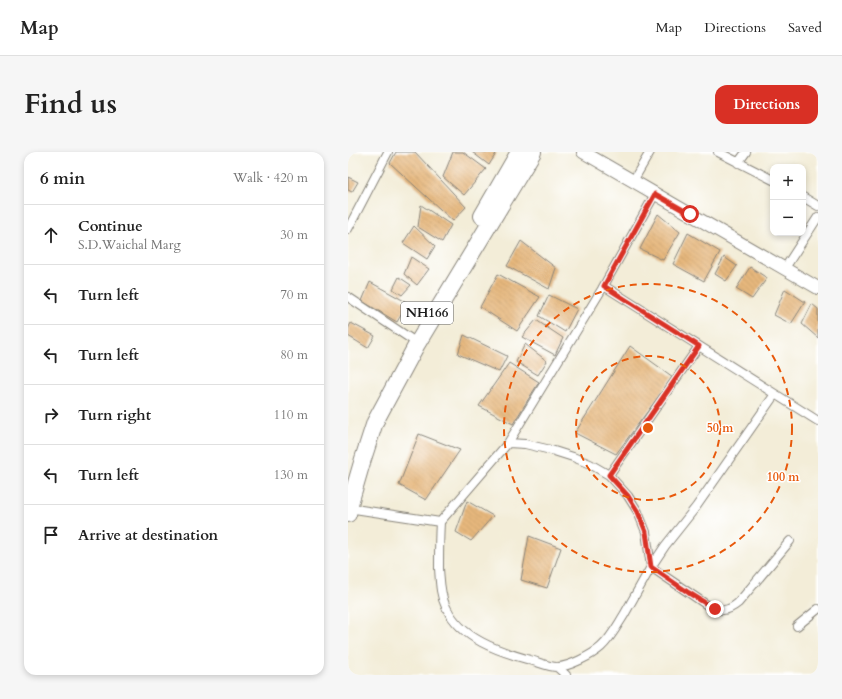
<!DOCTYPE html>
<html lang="en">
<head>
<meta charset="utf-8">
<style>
  :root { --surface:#fff; --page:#f6f6f6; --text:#222; --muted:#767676; --line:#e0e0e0; --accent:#d93025 }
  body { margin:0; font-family:Cardo,serif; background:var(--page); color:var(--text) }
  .controls { position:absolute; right:12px; top:12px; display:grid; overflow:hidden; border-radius:8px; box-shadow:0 2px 6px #0003 }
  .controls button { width:36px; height:36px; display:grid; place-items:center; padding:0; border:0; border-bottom:1px solid var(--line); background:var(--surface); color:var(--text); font:20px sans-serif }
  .stop { position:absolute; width:12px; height:12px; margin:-9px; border:3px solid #d93025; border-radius:50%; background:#fff }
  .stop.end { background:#d93025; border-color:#fff; box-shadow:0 1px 4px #0008 }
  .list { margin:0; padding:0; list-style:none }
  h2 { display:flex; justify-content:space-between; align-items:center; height:52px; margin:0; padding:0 16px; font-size:17px }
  h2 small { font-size:13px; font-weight:400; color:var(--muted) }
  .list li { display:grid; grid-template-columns:26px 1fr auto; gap:12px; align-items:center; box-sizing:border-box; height:60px; padding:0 16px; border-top:1px solid var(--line) }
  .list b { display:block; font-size:15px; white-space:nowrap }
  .list p { margin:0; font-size:13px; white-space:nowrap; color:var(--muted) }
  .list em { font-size:13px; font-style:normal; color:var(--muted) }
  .icon { flex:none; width:22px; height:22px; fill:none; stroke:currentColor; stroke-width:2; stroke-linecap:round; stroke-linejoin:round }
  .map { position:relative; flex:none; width:470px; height:523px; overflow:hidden; border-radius:12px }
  header { display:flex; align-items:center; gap:24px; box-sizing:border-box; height:56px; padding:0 20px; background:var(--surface); border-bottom:1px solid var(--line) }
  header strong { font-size:19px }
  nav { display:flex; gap:22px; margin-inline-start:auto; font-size:14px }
  .intro { display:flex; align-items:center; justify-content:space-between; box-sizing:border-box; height:96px; padding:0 24px }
  h1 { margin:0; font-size:28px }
  .button { padding:10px 18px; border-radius:12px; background:var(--accent); color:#fff; font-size:14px; font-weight:700 }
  main { display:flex; gap:24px; padding:0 24px }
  aside { flex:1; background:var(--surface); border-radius:12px; box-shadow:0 2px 6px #0003 }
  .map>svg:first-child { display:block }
</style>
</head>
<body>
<header>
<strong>Map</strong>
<nav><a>Map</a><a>Directions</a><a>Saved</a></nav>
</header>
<div class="intro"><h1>Find us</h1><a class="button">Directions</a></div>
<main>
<aside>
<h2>6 min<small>Walk · 420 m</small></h2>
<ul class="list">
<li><svg class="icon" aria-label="ahead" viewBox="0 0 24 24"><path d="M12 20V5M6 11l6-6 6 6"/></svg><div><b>Continue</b><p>S.D.Waichal Marg</p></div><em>30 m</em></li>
<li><svg class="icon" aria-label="left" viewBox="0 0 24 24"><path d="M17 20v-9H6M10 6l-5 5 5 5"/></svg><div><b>Turn left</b></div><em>70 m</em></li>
<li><svg class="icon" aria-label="left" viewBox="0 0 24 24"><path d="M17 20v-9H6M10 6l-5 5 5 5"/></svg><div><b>Turn left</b></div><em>80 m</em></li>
<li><svg class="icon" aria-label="right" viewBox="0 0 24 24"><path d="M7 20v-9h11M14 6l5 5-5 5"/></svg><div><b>Turn right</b></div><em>110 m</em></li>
<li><svg class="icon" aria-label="left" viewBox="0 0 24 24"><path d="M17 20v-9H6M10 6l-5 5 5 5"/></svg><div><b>Turn left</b></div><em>130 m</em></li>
<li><svg class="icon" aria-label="arrive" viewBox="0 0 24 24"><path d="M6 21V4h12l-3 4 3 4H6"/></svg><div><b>Arrive at destination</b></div></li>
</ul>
</aside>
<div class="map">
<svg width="470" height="523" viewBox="0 0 470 523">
  <defs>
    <pattern id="building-back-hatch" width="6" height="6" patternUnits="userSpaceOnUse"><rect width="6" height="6" fill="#e6b77d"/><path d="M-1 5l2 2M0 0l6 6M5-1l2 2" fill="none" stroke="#c59d6b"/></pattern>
  </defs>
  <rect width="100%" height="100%" fill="#fff"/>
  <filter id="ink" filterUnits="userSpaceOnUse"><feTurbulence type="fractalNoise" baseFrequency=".025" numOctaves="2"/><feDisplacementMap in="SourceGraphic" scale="8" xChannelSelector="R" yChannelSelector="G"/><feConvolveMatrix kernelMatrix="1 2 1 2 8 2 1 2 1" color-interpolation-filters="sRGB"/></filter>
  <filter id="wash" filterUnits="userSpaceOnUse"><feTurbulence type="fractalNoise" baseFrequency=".012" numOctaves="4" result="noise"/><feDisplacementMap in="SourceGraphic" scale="16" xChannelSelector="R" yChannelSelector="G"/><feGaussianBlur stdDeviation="0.9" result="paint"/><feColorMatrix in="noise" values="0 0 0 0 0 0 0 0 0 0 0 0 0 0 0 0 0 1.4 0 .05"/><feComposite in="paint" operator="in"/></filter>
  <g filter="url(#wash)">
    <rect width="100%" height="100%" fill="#f3edd8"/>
    <g id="blocks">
      <path fill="url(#building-back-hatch)" d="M48,0H67L118,55L105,69L42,11Z
        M105,0H115L138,17L116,43L95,25Z
        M124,0H149L141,13Z
        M0,25L10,30L4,40L0,38Z
        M73,53L103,73L94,90L70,75Z
        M310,62L332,80L315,108L292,97Z
        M66,74L87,94L79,107L55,91Z
        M340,81L372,100L356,129L325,112Z
        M173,89L208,116L201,137L159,114Z
        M63,105L81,117L69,133L56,122Z
        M376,105L389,114L378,129L367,122Z
        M402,115L419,126L404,147L388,137Z
        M150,122L192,145L169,179L132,155Z
        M51,125L63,133L54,143L45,137Z
        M22,130L60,151L49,170L14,149Z
        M437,137L457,150L443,172L426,163Z
        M201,143L229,157L217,180L191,164Z
        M464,152L470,157V186L454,172Z
        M188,168L215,186L207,203L174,185Z
        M3,171L27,184L20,196L0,184V177Z
        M116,183L159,204L151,220L110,202Z
        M177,192L199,209L190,223L168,210Z
        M282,194L325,225L268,302L227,281Z
        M161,211L191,230L165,272L131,254Z
        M71,282L112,298L78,348L51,333Z
        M119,349L145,364L123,389L108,380Z
        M181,384L213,396L199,436L173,428Z"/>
    </g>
  </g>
  <g filter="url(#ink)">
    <use href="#blocks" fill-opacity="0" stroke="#88847a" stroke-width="1"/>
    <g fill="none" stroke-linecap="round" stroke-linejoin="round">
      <defs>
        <path id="street" d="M370,0L425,28
          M390,11L398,0
          M285,29L302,0
          M455,45L470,54
          M0,77L40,0
          M437,116L470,65
          M256,134L427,242
          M0,145L63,187
          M160,291L177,292L203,298L225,305L242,312L261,323L280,344L290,360L298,380L303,415L317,394L348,355L427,242L470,269
          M261,323L351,194
          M0,356L92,370L160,291L254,137L307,42
          M92,370C91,386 91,401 91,416C92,429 92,443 98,455C113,487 150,499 182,508C190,510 201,515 209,515C221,515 244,503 253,495C263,486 269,474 276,463C285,447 294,431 303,415L359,453C372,460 379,460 390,451L442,389
          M449,474L470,457
          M209,515L218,523"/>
        <path id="secondary" d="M235,0L470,136"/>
        <path id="highway" d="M134,64L171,0
          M0,362L3,348L15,307L27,270L69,192L185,0"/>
      </defs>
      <use href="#street" stroke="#88847a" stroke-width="10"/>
      <use href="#secondary" stroke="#88847a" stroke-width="14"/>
      <use href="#highway" stroke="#88847a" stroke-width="18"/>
      <use href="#street" stroke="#fff" stroke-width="8"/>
      <use href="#secondary" stroke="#fff" stroke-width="12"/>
      <use href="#highway" stroke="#fff" stroke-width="16"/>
    </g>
  </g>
  <g fill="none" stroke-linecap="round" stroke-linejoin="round" filter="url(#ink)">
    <path stroke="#d93025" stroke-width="5" d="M342,62L307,42L256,134L351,194L261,323L280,344L290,360L298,380L303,415L341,441L367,457"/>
  </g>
  <g fill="none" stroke="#e8590c" stroke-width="2" stroke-dasharray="7 5">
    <circle cx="300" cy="276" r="72"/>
    <circle cx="300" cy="276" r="144"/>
  </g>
  <g text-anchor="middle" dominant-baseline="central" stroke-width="3" stroke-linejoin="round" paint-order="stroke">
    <rect fill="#fff" stroke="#606060" stroke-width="1" x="53" y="150" width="52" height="22" rx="3"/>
    <g font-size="13" font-weight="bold" fill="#1c1c1c">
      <text x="79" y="161">NH166</text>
    </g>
  </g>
  <circle cx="300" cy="276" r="6" fill="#e8590c" stroke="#fff" stroke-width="2"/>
  <g font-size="12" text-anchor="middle" font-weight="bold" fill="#e8590c" stroke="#fff" stroke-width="3" stroke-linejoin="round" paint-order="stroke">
    <text x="372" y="280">50 m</text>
    <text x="435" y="329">100 m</text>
  </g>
</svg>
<div class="controls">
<button>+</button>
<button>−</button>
</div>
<div class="stop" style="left:342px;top:62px"></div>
<div class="stop end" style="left:367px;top:457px"></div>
</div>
</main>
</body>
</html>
